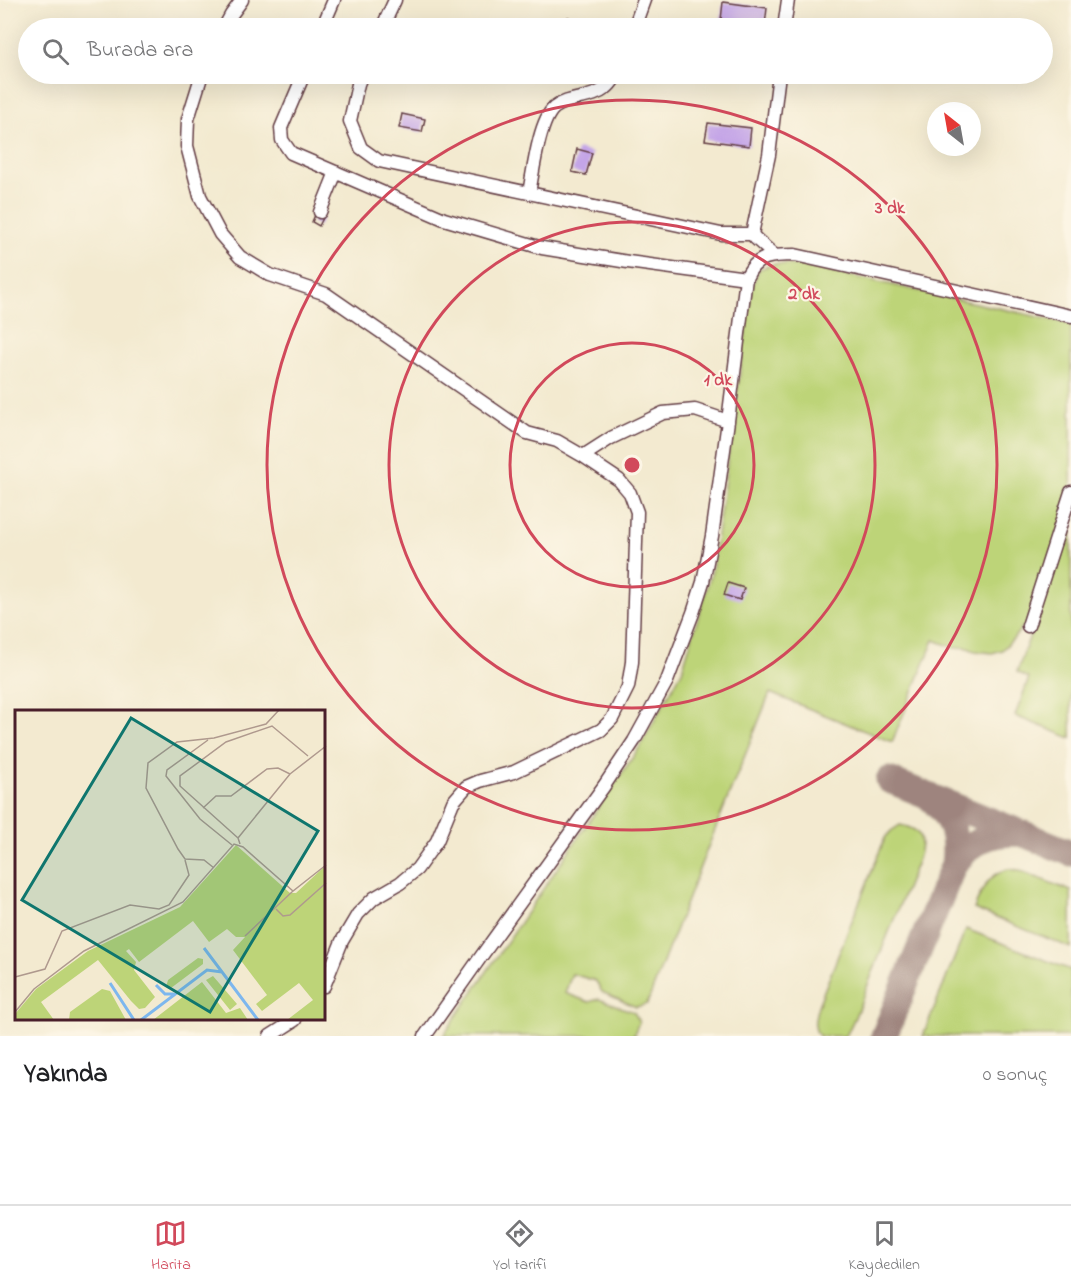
<!DOCTYPE html>
<html lang="tr">
<head>
<meta charset="utf-8">
<style>
  :root { --surface:#fff; --page:#f2f2f2; --text:#202124; --muted:#757577; --line:#e0e0e0; --accent:#d1495b }
  body { margin:0; font-family:"Indie Flower",sans-serif; background:var(--page); color:var(--text) }
  .compass { position:absolute; left:927px; top:102px; width:54px; height:54px; border-radius:50%; background:var(--surface); box-shadow:0 6px 24px #0002; rotate:329deg }
  .list { margin:0; padding:0; list-style:none }
  h2 { display:flex; justify-content:space-between; align-items:center; height:78px; margin:0; padding:0 24px; font-size:26px }
  h2 small { font-size:20px; font-weight:400; color:var(--muted) }
  .icon { flex:none; width:33px; height:33px; fill:none; stroke:currentColor; stroke-width:2; stroke-linecap:round; stroke-linejoin:round }
  .map { position:relative; flex:none; width:1071px; height:1036px; overflow:hidden }
  .search { position:absolute; background:var(--surface); box-shadow:0 6px 24px #0002; left:18px; right:18px; top:18px; height:66px; display:flex; align-items:center; gap:15px; box-sizing:border-box; padding:0 21px; border-radius:33px; color:var(--muted); font-size:22px }
  .sheet { height:168px; background:var(--surface) }
  nav { display:flex; justify-content:space-around; align-items:center; box-sizing:border-box; height:84px; border-top:2px solid var(--line); background:var(--surface); font-size:16px; color:var(--muted) }
  nav a { display:grid; justify-items:center; gap:3px }
  nav .on { color:var(--accent) }
  .map>svg:first-child { display:block }
</style>
</head>
<body>
<div class="map">
<svg width="1071" height="1036" viewBox="0 0 1071 1036">
  <rect width="100%" height="100%" fill="#fcf5e5"/>
  <filter id="ink" filterUnits="userSpaceOnUse"><feTurbulence type="fractalNoise" baseFrequency=".0167" numOctaves="2"/><feDisplacementMap in="SourceGraphic" scale="12" xChannelSelector="R" yChannelSelector="G"/><feConvolveMatrix kernelMatrix="1 2 1 2 8 2 1 2 1" color-interpolation-filters="sRGB"/></filter>
  <filter id="wash" filterUnits="userSpaceOnUse"><feTurbulence type="fractalNoise" baseFrequency=".008" numOctaves="4" result="noise"/><feDisplacementMap in="SourceGraphic" scale="24" xChannelSelector="R" yChannelSelector="G"/><feGaussianBlur stdDeviation="1.35" result="paint"/><feColorMatrix in="noise" values="0 0 0 0 0 0 0 0 0 0 0 0 0 0 0 0 0 1.4 0 .05"/><feComposite in="paint" operator="in"/></filter>
  <g filter="url(#wash)">
    <rect width="100%" height="100%" fill="#f3ead0"/>
    <path fill="#bdd478" stroke="#847a52" stroke-width="1.5" d="M774,264L801,265L1071,324V738L1015,716L1029,678L1017,672L1032,630L1022,627L1014,638L1002,650L992,653L975,651L965,647L955,648L934,640L892,742L770,693L698,872L647,1004L636,1007L602,992L596,981L572,974L565,993L589,1002L599,999L634,1012L639,1022L634,1034L636,1036H443L639,748L682,671L712,571L752,287L759,269Z
      M900,825C922,829 924,839 918,859L855,1017L847,1034L844,1036H819C812,1026 815,1017 818,1006L885,838L891,831Z
      M1008,869L1018,870L1071,891V948L974,909C982,890 986,876 1008,869Z
      M966,929L1071,970V1036H923Z"/>
    <g fill="none" stroke-linecap="round" stroke-linejoin="round">
      <path stroke="#9e847e" stroke-width="27" d="M889,780L1071,853
        M954,864C974,839 988,833 1020,833
        M884,1036L954,864C958,834 950,815 928,796"/>
    </g>
    <g id="blocks">
      <path fill="#c4a5e7" d="M723,2L767,8L765,25L721,20Z
        M568,17L600,28H564Z
        M402,114L425,119L422,132L399,128Z
        M708,123L751,128L749,146L705,140Z
        M577,149L592,153L586,175L572,172Z
        M315,215L323,218L319,226L312,222Z
        M728,583L744,588L740,600L724,595Z"/>
    </g>
  </g>
  <g filter="url(#ink)">
    <use href="#blocks" fill-opacity="0" stroke="#633d44" stroke-width="1.5"/>
    <g fill="none" stroke-linecap="round" stroke-linejoin="round">
      <defs>
        <path id="minor" d="M224,28L231,15L242,0
          M322,28L334,0
          M382,28L395,0
          M634,28L644,0
          M784,28L788,0
          M202,74L188,119L187,146L200,196L220,234L240,257L270,275L326,294L527,433L557,441L583,456L611,438L663,413L695,410L728,421
          M304,74L281,128L282,140L291,153L444,219L542,248L628,262L746,278
          M362,74L358,84L350,121L361,148L379,161L721,234H752
          M529,193C533,173 539,121 554,108C569,96 591,100 606,88C611,85 614,79 617,74
          M320,212L336,172
          M774,255L755,238L752,234L769,155L779,74
          M1028,626L1071,492
          M324,986L342,941L358,914L374,898L400,883L417,869L437,841L453,802L466,787L480,781L514,772L601,730L612,719L628,687L632,662L637,512L630,493L619,480L583,456
          M270,1036L295,1020
          M425,1036L480,958L604,786L634,741L667,681L693,613L703,582L712,536L728,421L746,278C756,255 773,255 795,255L1071,316"/>
      </defs>
      <use href="#minor" stroke="#633d44" stroke-width="15"/>
      <use href="#minor" stroke="#fff" stroke-width="12"/>
    </g>
  </g>
  <g fill="none" stroke="#d1495b" stroke-width="3">
    <circle cx="632" cy="465" r="122"/>
    <circle cx="632" cy="465" r="243"/>
    <circle cx="632" cy="465" r="365"/>
  </g>
  <g transform="translate(15 710)">
    <rect width="310" height="310" fill="#f3ead0"/>
    <path d="M221,135L275,183H281L310,156V310H272L298,290L284,273L247,301L241,294L252,285L218,240L230,227H221L212,219L194,232L178,211L124,252L114,239L111,241L121,252L119,260L140,287L130,298L124,299L116,291L83,250L26,292L39,310H0V304L21,279L73,241L165,197ZM183,248L188,249V254L156,278L151,277L153,270ZM198,266L222,294L215,300L191,270ZM187,272L211,303L225,298L233,310H138ZM87,279L95,281L111,310H54L55,302Z" fill="#bdd478"/>
    <path fill="none" stroke="#7db7ee" stroke-width="3" d="M189,238L243,310M95,273L119,310M141,275L150,284H159M126,310L192,260L207,262"/>
    <path fill="none" stroke="#af998e" stroke-width="1.5" d="M193,30L152,60L151,66L185,109L217,135M188,98L201,86H216L252,59L263,58L275,64M223,128L165,76V66L211,32L257,16L293,46M225,134L223,128L275,64L311,36M199,158L189,150L170,149L163,139L131,78L133,53L162,32L199,28L251,14L264,0M261,199L268,206L275,205L311,173M230,226L278,181M0,267L30,259L47,221L115,195L144,199L154,195L174,165L170,150M0,302L19,279L69,241L168,192L219,134L228,137L278,181L311,155"/>
    <path fill="#0f766e" fill-opacity="0.15" stroke="#0f766e" stroke-width="3" d="M116,8L303,121L195,302L7,190Z"/>
    <rect width="310" height="310" fill="none" stroke="#4a1f2b" stroke-width="3"/>
  </g>
  <circle cx="632" cy="465" r="9" fill="#d1495b" stroke="#fcf5e5" stroke-width="3"/>
  <g font-size="18" text-anchor="middle" font-weight="bold" fill="#d1495b" stroke="#fcf5e5" stroke-width="4.5" stroke-linejoin="round" paint-order="stroke">
    <text x="890" y="213">3 dk</text>
    <text x="804" y="299">2 dk</text>
    <text x="718" y="385">1 dk</text>
  </g>
</svg>
<svg class="compass" viewBox="-18 -18 36 36"><path d="M0-13l5 13h-10z" fill="#e53935"/><path d="M0 13l5-13h-10z" fill="#757577"/></svg>
<div class="search"><svg class="icon" aria-label="search" viewBox="0 0 24 24"><circle cx="10" cy="10" r="6"/><path d="M15 15l6 6"/></svg>Burada ara</div>
</div>
<section class="sheet">
<h2>Yakında<small>0 sonuç</small></h2>
<ul class="list">
</ul>
</section>
<nav>
<a class="on"><svg class="icon" aria-label="map" viewBox="0 0 24 24"><path d="M3 6l6-2 6 2 6-2v14l-6 2-6-2-6 2zM9 4v14M15 6v14"/></svg>Harita</a>
<a><svg class="icon" aria-label="directions" viewBox="0 0 24 24"><path d="M12 3l9 9-9 9-9-9zM9 14v-3h6M13 9l2 2-2 2"/></svg>Yol tarifi</a>
<a><svg class="icon" aria-label="saved" viewBox="0 0 24 24"><path d="M7 4h10v16l-5-4-5 4z"/></svg>Kaydedilen</a>
</nav>
</body>
</html>
